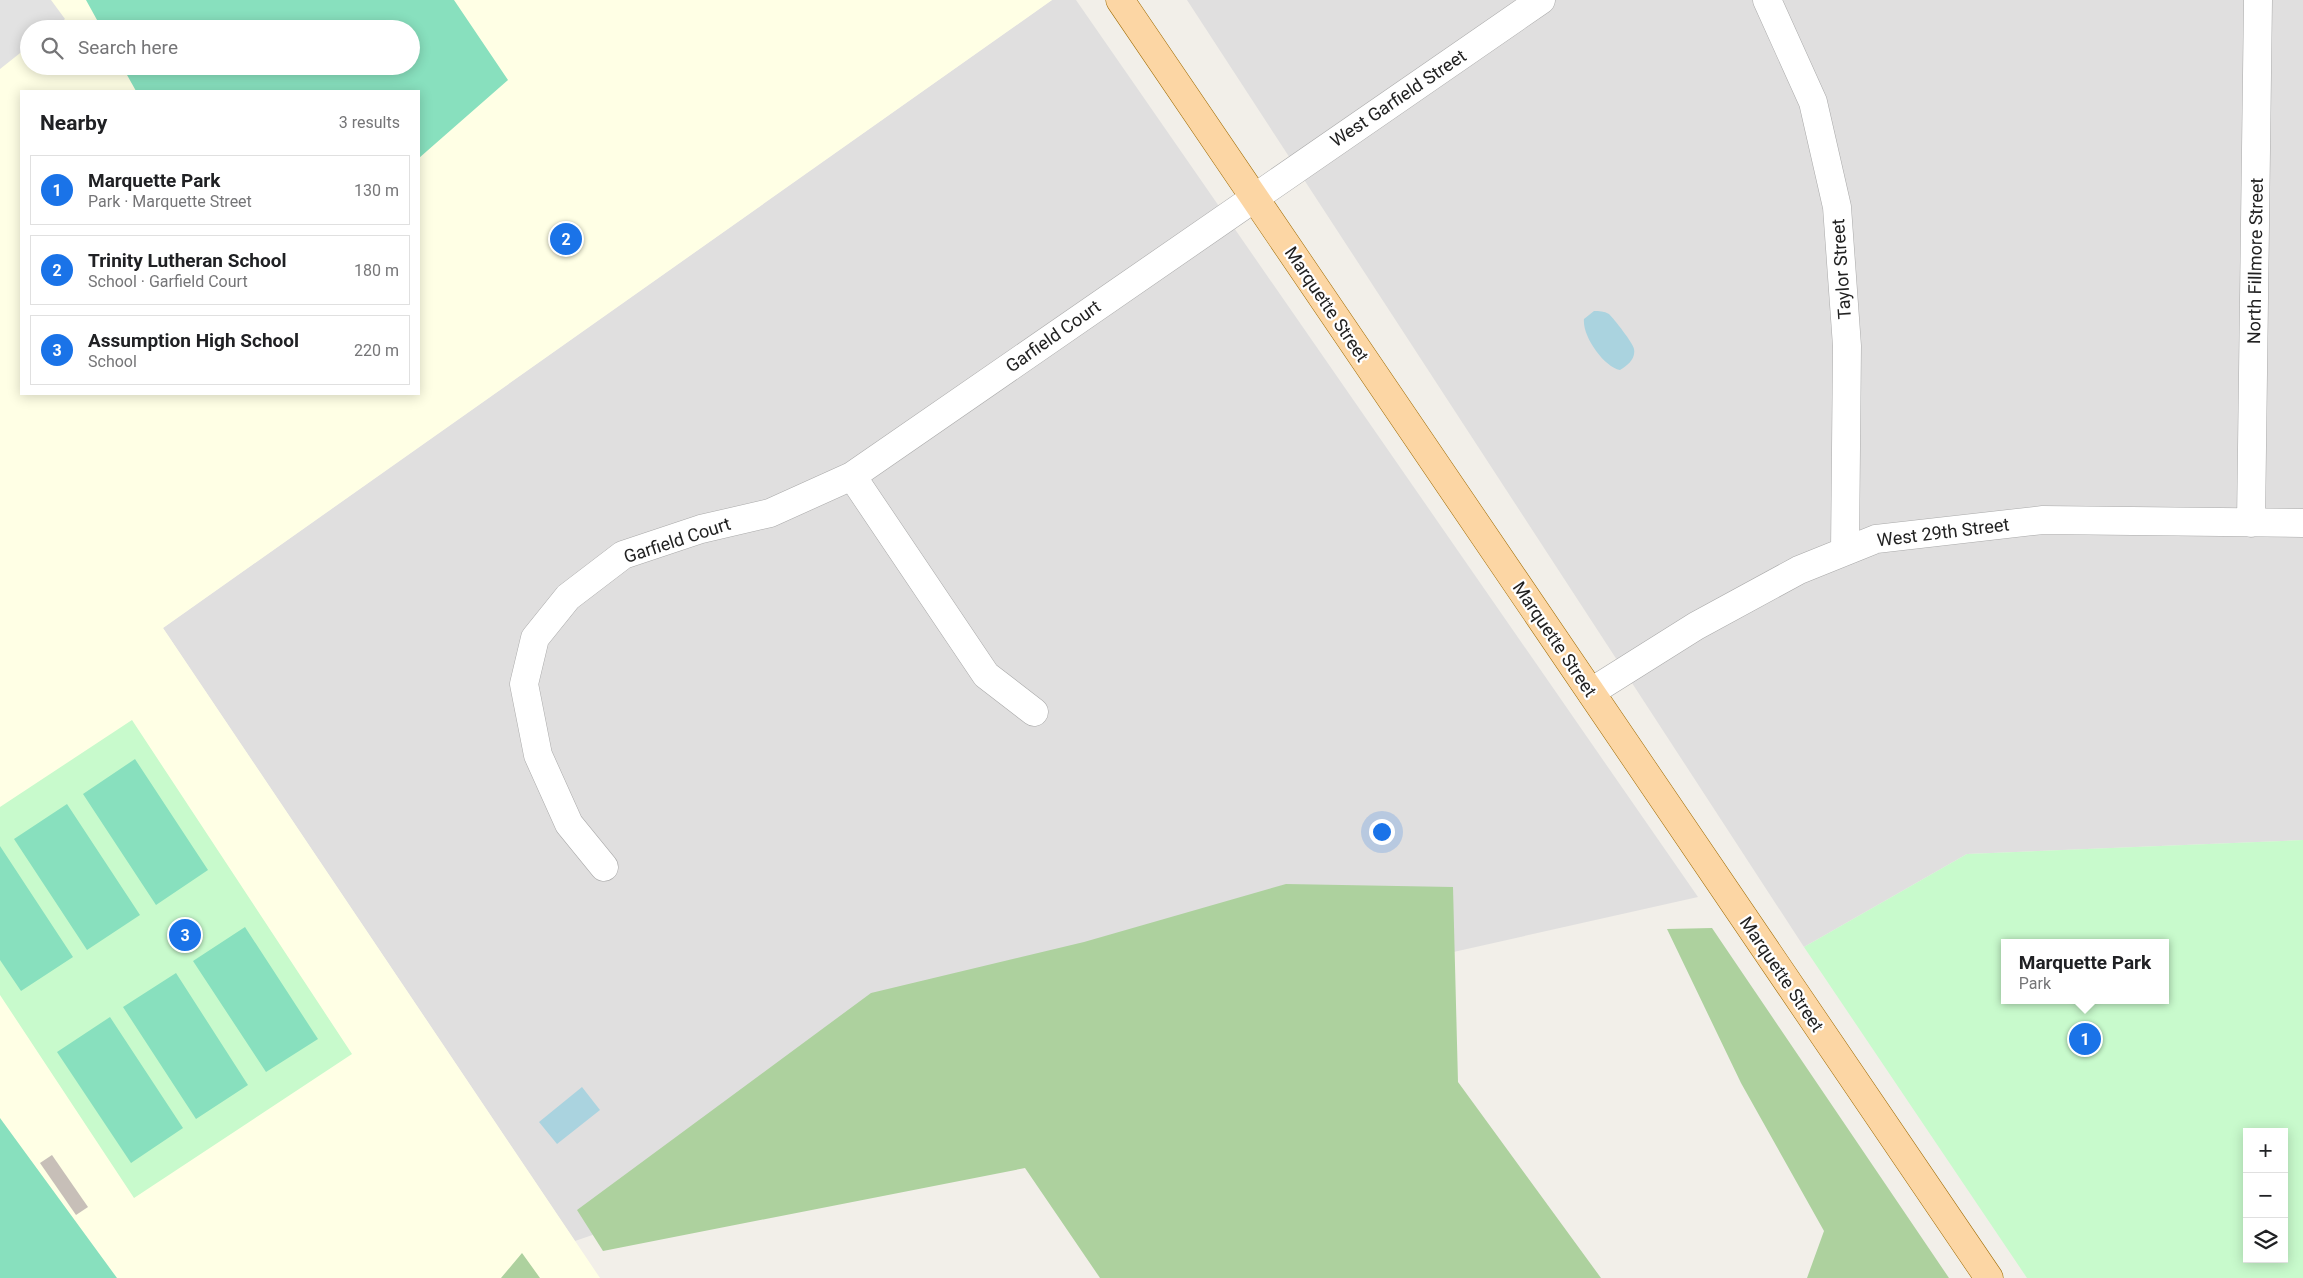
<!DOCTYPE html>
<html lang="en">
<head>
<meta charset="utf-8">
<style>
  :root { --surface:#fff; --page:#f2f2f2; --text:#202124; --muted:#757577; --line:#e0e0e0; --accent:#1a73e8 }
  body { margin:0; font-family:Roboto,sans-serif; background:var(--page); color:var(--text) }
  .controls { position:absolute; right:15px; bottom:15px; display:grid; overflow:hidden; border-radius:0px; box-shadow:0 2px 12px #0003 }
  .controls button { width:45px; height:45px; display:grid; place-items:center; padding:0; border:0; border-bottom:1px solid var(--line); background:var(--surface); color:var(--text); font:25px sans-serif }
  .you { position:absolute; left:1381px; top:831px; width:18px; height:18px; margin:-12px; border:4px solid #fff; border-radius:50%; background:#1a73e8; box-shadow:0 0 0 8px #1a73e833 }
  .badge { display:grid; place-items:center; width:32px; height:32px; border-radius:50%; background:var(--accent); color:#fff; font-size:16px; font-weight:700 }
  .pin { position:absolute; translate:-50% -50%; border:2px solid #fff; box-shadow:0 1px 5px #0006 }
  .popup { position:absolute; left:2001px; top:939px; width:168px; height:65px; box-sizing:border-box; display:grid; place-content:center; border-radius:0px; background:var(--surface); filter:drop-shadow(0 1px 4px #0005); font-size:16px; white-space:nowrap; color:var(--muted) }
  .popup b { font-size:19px; color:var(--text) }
  .popup::after { content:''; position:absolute; left:50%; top:100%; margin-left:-10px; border:10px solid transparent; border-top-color:var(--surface) }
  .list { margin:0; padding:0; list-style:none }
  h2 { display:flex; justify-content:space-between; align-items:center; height:65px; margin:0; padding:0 20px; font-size:21px }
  h2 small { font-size:16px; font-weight:400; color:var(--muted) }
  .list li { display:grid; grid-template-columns:32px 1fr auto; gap:15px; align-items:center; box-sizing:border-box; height:70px; margin:0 10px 10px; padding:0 10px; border:1px solid var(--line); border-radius:0px }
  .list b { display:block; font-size:19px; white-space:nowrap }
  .list p { margin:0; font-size:16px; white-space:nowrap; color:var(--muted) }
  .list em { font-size:16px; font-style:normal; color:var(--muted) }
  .icon { flex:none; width:28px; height:28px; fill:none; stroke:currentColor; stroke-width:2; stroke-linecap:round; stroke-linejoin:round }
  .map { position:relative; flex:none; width:2303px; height:1278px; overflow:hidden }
  .search { position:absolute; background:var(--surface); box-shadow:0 2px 12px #0003; left:20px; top:20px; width:400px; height:55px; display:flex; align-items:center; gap:12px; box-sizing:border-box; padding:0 18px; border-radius:28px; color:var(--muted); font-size:19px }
  .panel { position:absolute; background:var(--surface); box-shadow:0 2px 12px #0003; left:20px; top:90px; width:400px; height:305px; border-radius:0px }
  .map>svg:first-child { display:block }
</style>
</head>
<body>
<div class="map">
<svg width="2303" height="1278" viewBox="0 0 2303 1278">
  <rect width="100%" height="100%" fill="#f2efe9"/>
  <path fill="#e0dfdf" d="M1052,0H1076L1698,897L1342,977L575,1241L163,628Z
    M1187,0H2303V840L1967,854L1804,947Z"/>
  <path fill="#ffffe5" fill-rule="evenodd" d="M0,0H1052L163,628L600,1278H0ZM29,29H411V66H29ZM21,91H419V394H21Z"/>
  <path fill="#add19e" d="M1286,884L1453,887L1458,1082L1601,1278H1100L1025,1168L603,1251L577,1210L871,993L1084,942Z
    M1712,928L1949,1278H1807L1824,1231L1741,1083L1667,929Z
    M522,1253L540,1278H501Z"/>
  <path fill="#c8facc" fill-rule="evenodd" d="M132,720L352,1054L134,1198L0,995V807Z
    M2303,840V1278H2027L1804,947L1967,854ZM2005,943H2165V1000H2005ZM2247,1132H2284V1259H2247Z"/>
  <path fill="#88e0be" d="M86,0H454L508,80L419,158V91H136L122,66H411V29H102Z
    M135,759L208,870L156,905L83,794Z
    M67,804L140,915L87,950L14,839Z
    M0,846L73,957L21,991L0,960Z
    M245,927L318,1039L266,1072L193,961Z
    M176,973L248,1085L196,1119L123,1007Z
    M110,1017L183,1128L131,1163L57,1052Z
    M0,1118L117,1278H0Z"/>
  <path fill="#e2e2e2" d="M0,0H51L65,19L52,29H29V46L0,69Z"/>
  <path fill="#aad3df" d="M1594,311C1599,311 1604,311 1609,314C1614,319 1633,343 1634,349C1636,359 1627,366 1620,370C1604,367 1582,336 1584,319Z
    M582,1087L600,1110L557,1144L539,1122Z"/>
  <path fill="#c7bfb8" d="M52,1155L88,1207L76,1215L40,1163Z"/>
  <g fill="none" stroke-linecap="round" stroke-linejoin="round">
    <defs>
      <path id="minor" d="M1767,0L1813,102L1837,207L1847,346L1845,551
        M852,476L986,675L1034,712
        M2251,523L2258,0
        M1591,692L1696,626L1799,570L1876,539L2043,520L2303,523
        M604,867L569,824L538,755L524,684L535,638L568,597L623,555L701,529L770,513L852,476L1541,0"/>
      <path id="major" d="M1120,0L1989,1278"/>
    </defs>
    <use href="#minor" stroke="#a9a9a9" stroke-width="29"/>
    <use href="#major" stroke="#a06b00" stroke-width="29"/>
    <use href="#minor" stroke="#fff" stroke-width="28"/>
    <use href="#major" stroke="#fcd6a4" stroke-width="28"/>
  </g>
  <g text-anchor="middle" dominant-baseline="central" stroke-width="4.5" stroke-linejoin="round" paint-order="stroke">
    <g font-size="18" fill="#222" stroke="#fff">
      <text transform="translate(1398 98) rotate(-34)">West Garfield Street</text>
      <text transform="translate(2255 261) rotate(-89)">North Fillmore Street</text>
      <text transform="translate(1841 269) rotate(-94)">Taylor Street</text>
      <text transform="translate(1327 304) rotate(56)">Marquette Street</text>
      <text transform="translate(1053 336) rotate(-35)">Garfield Court</text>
      <text transform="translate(1943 532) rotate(-7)">West 29th Street</text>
      <text transform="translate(677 540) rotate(-18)">Garfield Court</text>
      <text transform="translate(1555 639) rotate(56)">Marquette Street</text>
      <text transform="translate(1782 974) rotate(56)">Marquette Street</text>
    </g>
  </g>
</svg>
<div class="controls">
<button>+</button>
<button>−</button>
<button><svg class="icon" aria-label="layers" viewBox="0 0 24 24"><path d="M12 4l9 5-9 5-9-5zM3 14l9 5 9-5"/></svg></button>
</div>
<div class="you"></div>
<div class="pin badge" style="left:2085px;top:1039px">1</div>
<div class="popup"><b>Marquette Park</b>Park</div>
<div class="pin badge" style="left:566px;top:239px">2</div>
<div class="pin badge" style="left:185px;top:935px">3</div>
<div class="search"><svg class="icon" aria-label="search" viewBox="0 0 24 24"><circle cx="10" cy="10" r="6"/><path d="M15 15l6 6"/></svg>Search here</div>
<section class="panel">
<h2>Nearby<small>3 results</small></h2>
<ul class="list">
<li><span class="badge">1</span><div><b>Marquette Park</b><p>Park · Marquette Street</p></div><em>130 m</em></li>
<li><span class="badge">2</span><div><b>Trinity Lutheran School</b><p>School · Garfield Court</p></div><em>180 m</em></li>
<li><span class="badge">3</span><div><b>Assumption High School</b><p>School</p></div><em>220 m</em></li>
</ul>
</section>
</div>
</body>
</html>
